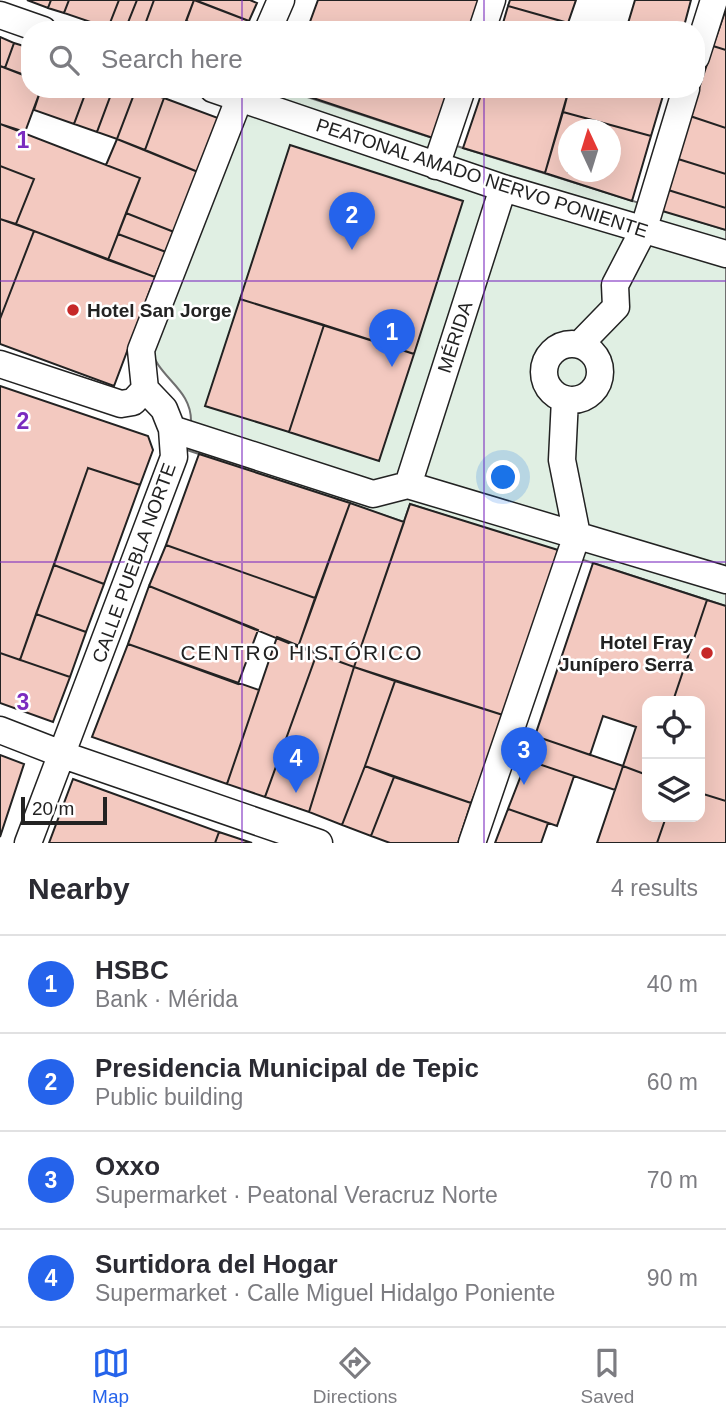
<!DOCTYPE html>
<html lang="en">
<head>
<meta charset="utf-8">
<style>
  :root { --surface:#fff; --page:#f7f7f7; --text:#2b2b33; --muted:#7c7c81; --line:#e1e1e2; --accent:#2563eb }
  body { margin:0; font-family:Helvetica,sans-serif; background:var(--page); color:var(--text) }
  .controls { position:absolute; right:21px; bottom:21px; display:grid; overflow:hidden; border-radius:14px; box-shadow:0 7px 28px #0002 }
  .controls button { width:63px; height:63px; display:grid; place-items:center; padding:0; border:0; border-bottom:2px solid var(--line); background:var(--surface); color:var(--text); font:35px sans-serif }
  .compass { position:absolute; left:558px; top:119px; width:63px; height:63px; border-radius:50%; background:var(--surface); box-shadow:0 7px 28px #0002; rotate:356deg }
  .scale { position:absolute; left:21px; bottom:18px; width:86px; box-sizing:border-box; padding-left:7px; border:4px solid #222; border-top:0; font-size:19px; line-height:24px; white-space:nowrap; color:#222; -webkit-text-stroke:5px #fff; paint-order:stroke }
  .you { position:absolute; left:504px; top:478px; width:24px; height:24px; margin:-18px; border:5px solid #fff; border-radius:50%; background:#1a73e8; box-shadow:0 0 0 10px #1a73e833 }
  .badge { display:grid; place-items:center; width:46px; height:46px; border-radius:50%; background:var(--accent); color:#fff; font-size:23px; font-weight:700 }
  .pin { position:absolute; translate:-50% -58px; filter:drop-shadow(0 2px 4px #0008) }
  .pin::after { content:''; position:absolute; top:37px; width:24px; height:21px; background:inherit; clip-path:polygon(0 0,100% 0,50% 100%) }
  .list { margin:0; padding:0; list-style:none }
  h2 { display:flex; justify-content:space-between; align-items:center; height:91px; margin:0; padding:0 28px; font-size:30px }
  h2 small { font-size:23px; font-weight:400; color:var(--muted) }
  .list li { display:grid; grid-template-columns:46px 1fr auto; gap:21px; align-items:center; box-sizing:border-box; height:98px; padding:0 28px; border-top:2px solid var(--line) }
  .list b { display:block; font-size:26px; white-space:nowrap }
  .list p { margin:0; font-size:23px; white-space:nowrap; color:var(--muted) }
  .list em { font-size:23px; font-style:normal; color:var(--muted) }
  .icon { flex:none; width:38px; height:38px; fill:none; stroke:currentColor; stroke-width:2; stroke-linecap:round; stroke-linejoin:round }
  .map { position:relative; flex:none; width:726px; height:843px; overflow:hidden }
  .search { position:absolute; background:var(--surface); box-shadow:0 7px 28px #0002; left:21px; right:21px; top:21px; height:77px; display:flex; align-items:center; gap:18px; box-sizing:border-box; padding:0 24px; border-radius:28px; color:var(--muted); font-size:26px }
  .sheet { height:483px; background:var(--surface) }
  nav { display:flex; justify-content:space-around; align-items:center; box-sizing:border-box; height:98px; border-top:2px solid var(--line); background:var(--surface); font-size:19px; color:var(--muted) }
  nav a { display:grid; justify-items:center; gap:4px }
  nav .on { color:var(--accent) }
  .map>svg:first-child { display:block }
</style>
</head>
<body>
<div class="map">
<svg width="726" height="843" viewBox="0 0 726 843">
  <rect width="100%" height="100%" fill="#fff"/>
  <path fill="#e0efe3" stroke="#6f6f6f" stroke-width="2" d="M252,89L286,90L463,148L726,230V606L410,504L404,522L184,449C186,440 191,430 191,422C192,387 156,378 150,345Z"/>
  <path fill="#f3c9c0" stroke="#222" stroke-width="2" fill-rule="evenodd" d="M27,0H51L48,8Z
    M51,0H69L64,13L48,8Z
    M69,0H119L108,28L64,13Z
    M119,0H137L125,30H111L108,28Z
    M137,0H154L143,30H125Z
    M154,0H194L183,30H143Z
    M194,0L249,21L245,30H209L186,21Z
    M195,0H250L257,3L249,21Z
    M318,0H479L469,30H307Z
    M510,0H576L568,23L508,6Z
    M635,0H691L683,30H626Z
    M508,6L586,28L585,30H501Z
    M726,9V50L713,46Z
    M186,21L209,30H183Z
    M0,37L14,43L5,68L0,66Z
    M14,43L30,48V56L23,75L5,68Z
    M713,46L726,50V128L690,116Z
    M30,56V77L23,75Z
    M0,66L30,77V89H41L25,132L0,124Z
    M41,89H87L74,124L34,110Z
    M87,89H113L97,132L74,124Z
    M113,89H136L117,139L97,132Z
    M136,89L164,98L145,150L117,139Z
    M286,89H449L433,138Z
    M483,89H569L545,173L463,148Z
    M569,89H665L651,136L563,112Z
    M164,98L218,118L198,172L145,150Z
    M563,112L651,136L632,201L545,173ZM568,130H610V172H568Z
    M690,116L726,128V174L675,158Z
    M0,124L140,178L108,260L16,224L34,179L0,166Z
    M117,139L198,172L174,232L126,213L140,178L106,165Z
    M290,145L463,201L414,354L240,299Z
    M675,158L726,174V208L665,189Z
    M0,166L34,179L16,224L0,219Z
    M665,189L726,208V230L659,210Z
    M126,213L174,232L166,252L118,234Z
    M0,219L34,231L0,319Z
    M34,231L155,277L114,386L0,344V319Z
    M118,234L166,252L155,277L108,260Z
    M240,299L324,325L289,432L205,406Z
    M324,325L414,354L379,461L289,432Z
    M0,386L148,436L153,450L140,485L88,468L20,660L0,653Z
    M199,454L350,503L315,598L166,545Z
    M88,468L140,485L104,584L54,565Z
    M350,503L404,522L354,667L298,647Z
    M410,504L558,550L506,716L354,667Z
    M166,545L315,598L298,647L149,586Z
    M593,563L707,600L673,701H647V775L623,766L636,727L603,716L590,755L535,736Z
    M54,565L104,584L86,632L36,614Z
    M149,586L258,630L238,684L128,644Z
    M707,600L726,606V801L700,793V701H673Z
    M36,614L86,632L70,677L20,660Z
    M277,637L317,653L265,797L227,784Z
    M128,644L259,690L227,784L92,737Z
    M0,653L70,677L53,722L0,703Z
    M317,653L354,667L309,812L265,797Z
    M354,667L395,681L365,766L342,825L309,812Z
    M395,681L506,716L471,803L365,766Z
    M535,736L623,766L615,790L527,760Z
    M0,755L24,764L0,837Z
    M527,760L574,776L557,826L508,809Z
    M365,766L394,777L371,836L342,825Z
    M623,766L647,775V817H666L657,843H597Z
    M394,777L471,803L458,843H390L371,836Z
    M73,779L219,832L215,843H49Z
    M700,793L726,801V843H657L666,817H700Z
    M508,809L548,823L541,843H495Z
    M219,832L252,843H215Z"/>
  <g fill="none" stroke-linecap="round" stroke-linejoin="round">
    <defs>
      <path id="street" d="M0,15L43,30
        M268,30L281,0
        M482,30L492,0
        M696,57L714,0
        M213,89L503,188L726,254
        M436,166L462,89
        M544 372a28 28 0 1 1 56 0a28 28 0 1 1-56 0Z
        M580,344L616,307L615,285L643,231L686,89
        M0,364L121,404L133,402L145,389
        M172,429L373,494L408,485L726,580
        M408,485L503,188
        M0,730L72,758L319,843
        M28,843L174,457L172,429L164,409L145,389L141,350L243,89
        M472,843L577,535L562,460L565,399"/>
    </defs>
    <use href="#street" stroke="#222" stroke-width="29"/>
    <use href="#street" stroke="#fff" stroke-width="26"/>
  </g>
  <path fill="none" stroke="#7b2cbf" stroke-width="2" stroke-opacity="0.55" d="M242,0V30M484,0V30M242,89V843M484,89V843M0,281H726M0,562H726"/>
  <g fill="#c62828" stroke="#fff" stroke-width="2.5">
    <circle cx="73" cy="310" r="7"/>
    <circle cx="707" cy="653" r="7"/>
  </g>
  <g text-anchor="middle" dominant-baseline="central" stroke-width="5" stroke-linejoin="round" paint-order="stroke">
    <g font-size="19" fill="#222" stroke="#fff">
      <text transform="translate(482 178) rotate(18)">PEATONAL AMADO NERVO PONIENTE</text>
      <text transform="translate(455 337) rotate(-72)">MÉRIDA</text>
      <text transform="translate(134 563) rotate(-70)">CALLE PUEBLA NORTE</text>
    </g>
    <g font-size="19" font-weight="bold" fill="#222" stroke="#fff" text-anchor="start">
      <text x="87" y="310">Hotel San Jorge</text>
      <text x="693" y="642" text-anchor="end">Hotel Fray<tspan x="693" dy="22">Junípero Serra</tspan></text>
    </g>
    <g font-size="21" letter-spacing="2" fill="#222" stroke="#fff">
      <text x="302" y="652">CENTRO HISTÓRICO</text>
    </g>
  </g>
  <g font-size="23" text-anchor="middle" font-weight="bold" fill="#7b2cbf" stroke="#fff" stroke-width="5" stroke-linejoin="round" paint-order="stroke">
    <text x="23" y="148">1</text>
    <text x="23" y="429">2</text>
    <text x="23" y="710">3</text>
  </g>
</svg>
<div class="controls">
<button><svg class="icon" aria-label="locate" viewBox="0 0 24 24"><circle cx="12" cy="12" r="6"/><path d="M12 2v4M12 18v4M2 12h4M18 12h4"/></svg></button>
<button><svg class="icon" aria-label="layers" viewBox="0 0 24 24"><path d="M12 4l9 5-9 5-9-5zM3 14l9 5 9-5"/></svg></button>
</div>
<svg class="compass" viewBox="-18 -18 36 36"><path d="M0-13l5 13h-10z" fill="#e53935"/><path d="M0 13l5-13h-10z" fill="#7c7c81"/></svg>
<div class="scale">20 m</div>
<div class="you"></div>
<div class="pin badge" style="left:392px;top:367px">1</div>
<div class="pin badge" style="left:352px;top:250px">2</div>
<div class="pin badge" style="left:524px;top:785px">3</div>
<div class="pin badge" style="left:296px;top:793px">4</div>
<div class="search"><svg class="icon" aria-label="search" viewBox="0 0 24 24"><circle cx="10" cy="10" r="6"/><path d="M15 15l6 6"/></svg>Search here</div>
</div>
<section class="sheet">
<h2>Nearby<small>4 results</small></h2>
<ul class="list">
<li><span class="badge">1</span><div><b>HSBC</b><p>Bank · Mérida</p></div><em>40 m</em></li>
<li><span class="badge">2</span><div><b>Presidencia Municipal de Tepic</b><p>Public building</p></div><em>60 m</em></li>
<li><span class="badge">3</span><div><b>Oxxo</b><p>Supermarket · Peatonal Veracruz Norte</p></div><em>70 m</em></li>
<li><span class="badge">4</span><div><b>Surtidora del Hogar</b><p>Supermarket · Calle Miguel Hidalgo Poniente</p></div><em>90 m</em></li>
</ul>
</section>
<nav>
<a class="on"><svg class="icon" aria-label="map" viewBox="0 0 24 24"><path d="M3 6l6-2 6 2 6-2v14l-6 2-6-2-6 2zM9 4v14M15 6v14"/></svg>Map</a>
<a><svg class="icon" aria-label="directions" viewBox="0 0 24 24"><path d="M12 3l9 9-9 9-9-9zM9 14v-3h6M13 9l2 2-2 2"/></svg>Directions</a>
<a><svg class="icon" aria-label="saved" viewBox="0 0 24 24"><path d="M7 4h10v16l-5-4-5 4z"/></svg>Saved</a>
</nav>
</body>
</html>
